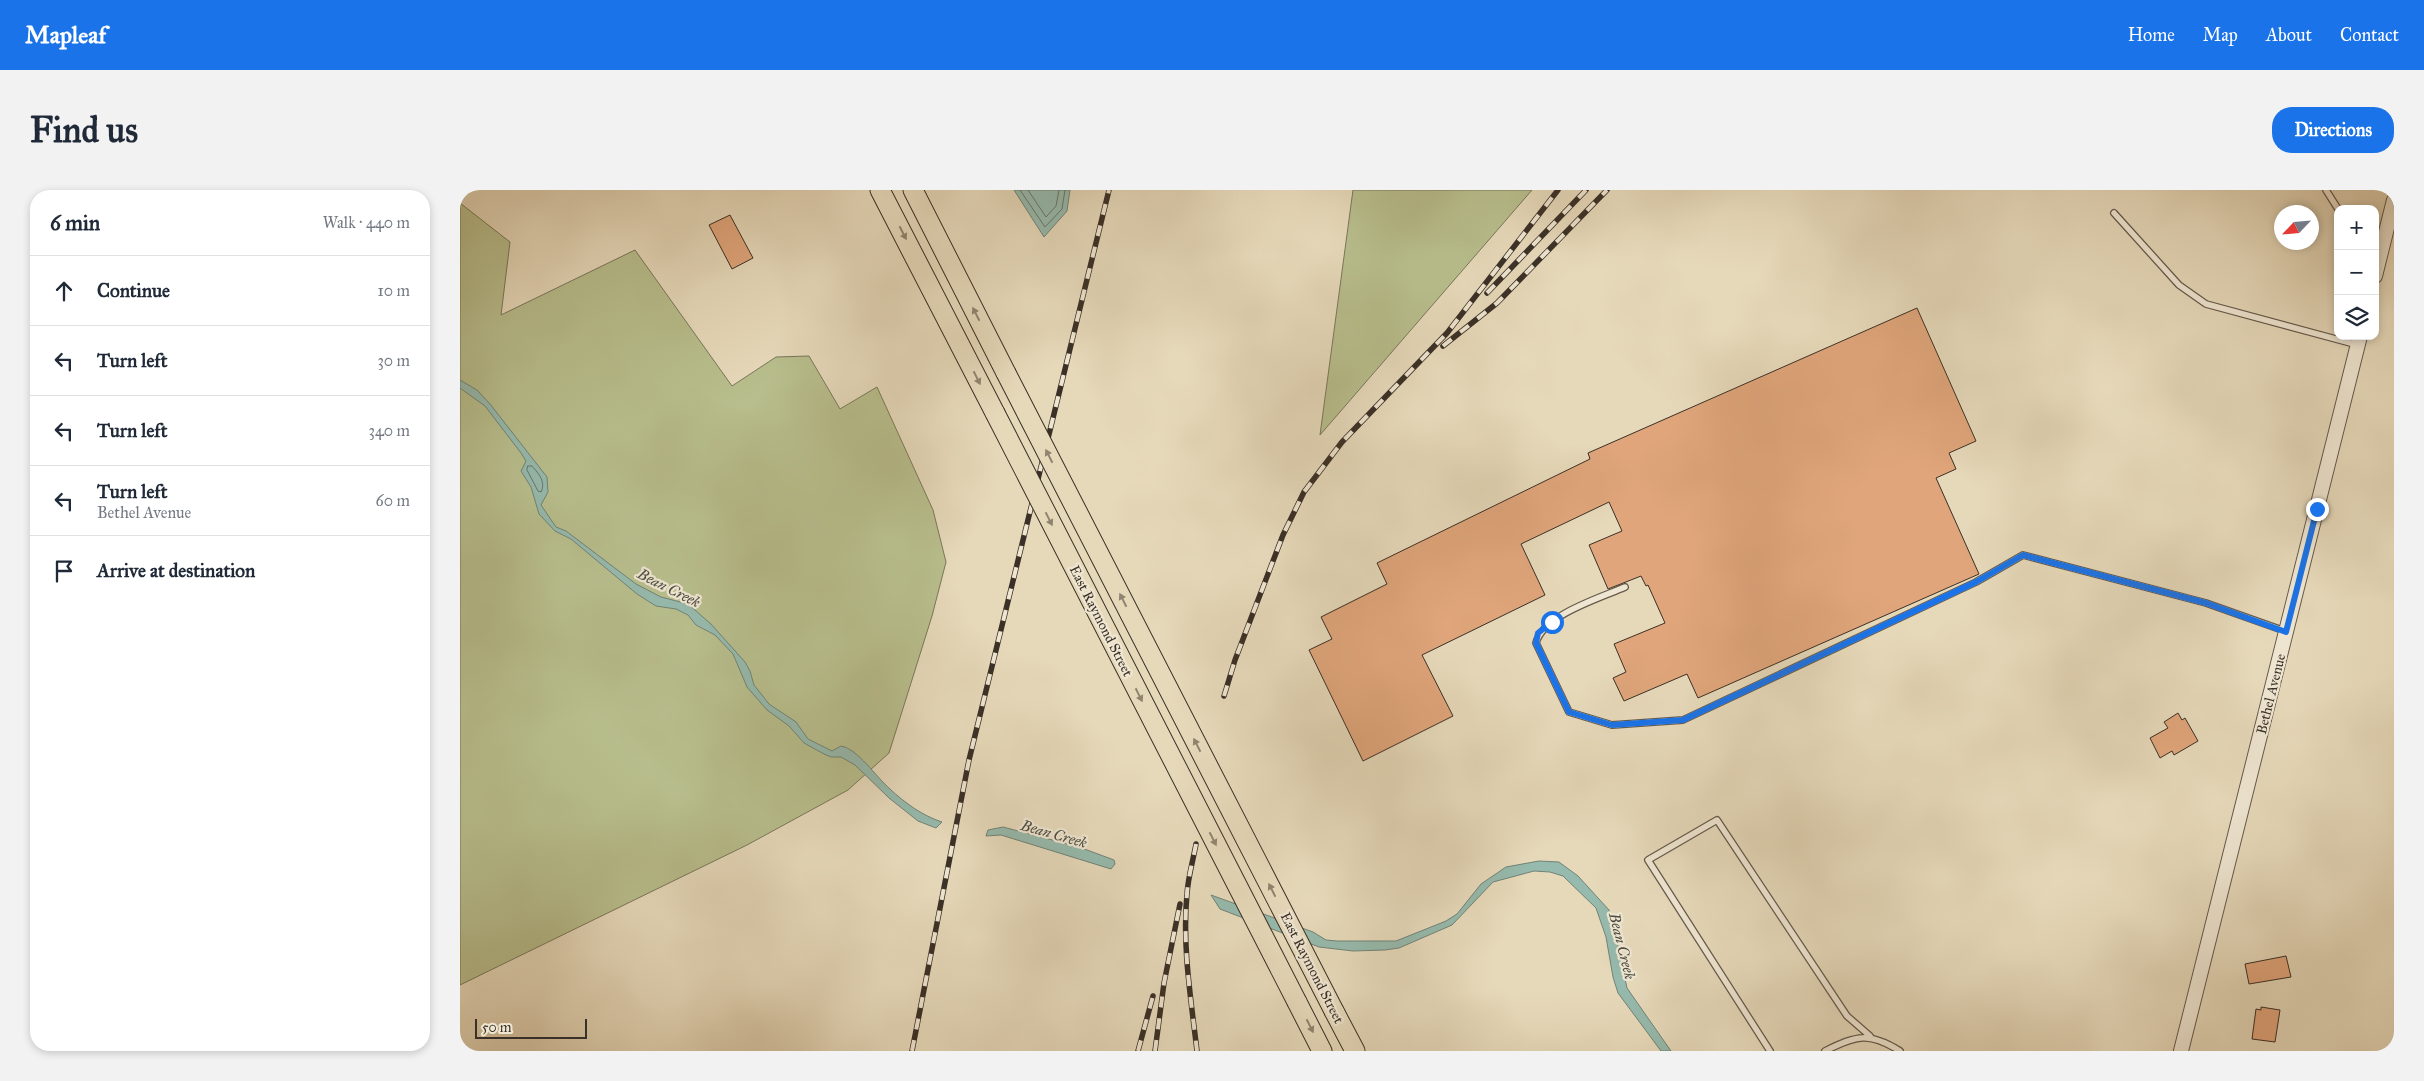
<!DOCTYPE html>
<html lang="en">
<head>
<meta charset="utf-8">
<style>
  :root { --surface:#fff; --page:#f2f2f3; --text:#1f2937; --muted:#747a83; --line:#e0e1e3; --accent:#1a73e8 }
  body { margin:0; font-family:"IM FELL Great Primer",serif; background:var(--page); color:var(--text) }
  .controls { position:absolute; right:15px; top:15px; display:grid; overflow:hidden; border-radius:10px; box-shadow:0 2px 8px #0003 }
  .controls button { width:45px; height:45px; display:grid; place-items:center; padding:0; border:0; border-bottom:1px solid var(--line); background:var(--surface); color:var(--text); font:25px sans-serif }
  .compass { position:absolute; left:1814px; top:15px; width:45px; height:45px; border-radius:50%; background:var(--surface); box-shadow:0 2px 8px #0003; rotate:244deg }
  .scale { position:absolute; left:15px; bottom:12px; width:112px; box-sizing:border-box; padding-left:5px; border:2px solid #3a3027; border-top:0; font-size:14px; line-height:18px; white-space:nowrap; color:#3a3027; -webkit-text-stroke:4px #efe6d2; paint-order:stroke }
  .stop { position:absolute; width:15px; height:15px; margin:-11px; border:4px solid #1a73e8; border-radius:50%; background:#fff }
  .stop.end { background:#1a73e8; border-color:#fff; box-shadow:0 1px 5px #0008 }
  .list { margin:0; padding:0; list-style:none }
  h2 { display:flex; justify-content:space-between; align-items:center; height:65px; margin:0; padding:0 20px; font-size:21px }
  h2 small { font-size:16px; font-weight:400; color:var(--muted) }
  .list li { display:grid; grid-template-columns:32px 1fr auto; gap:15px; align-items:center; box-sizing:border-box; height:70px; padding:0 20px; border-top:1px solid var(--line) }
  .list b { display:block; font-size:19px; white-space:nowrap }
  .list p { margin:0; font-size:16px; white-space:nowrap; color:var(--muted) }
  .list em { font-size:16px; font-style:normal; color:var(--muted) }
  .icon { flex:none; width:28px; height:28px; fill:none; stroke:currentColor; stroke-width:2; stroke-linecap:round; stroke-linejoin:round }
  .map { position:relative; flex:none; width:1934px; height:861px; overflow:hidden; border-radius:20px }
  header { display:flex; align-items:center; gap:30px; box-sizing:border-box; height:70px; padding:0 25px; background:var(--accent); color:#fff }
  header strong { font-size:24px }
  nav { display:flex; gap:28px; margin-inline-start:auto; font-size:18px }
  .intro { display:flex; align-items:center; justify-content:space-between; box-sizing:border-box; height:120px; padding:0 30px }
  h1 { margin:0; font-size:35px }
  .button { padding:12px 22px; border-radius:20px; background:var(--accent); color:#fff; font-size:18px; font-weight:700 }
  main { display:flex; gap:30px; padding:0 30px }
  aside { flex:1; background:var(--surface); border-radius:20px; box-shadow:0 2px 8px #0003 }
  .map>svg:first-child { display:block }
</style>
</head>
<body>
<header>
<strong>Mapleaf</strong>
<nav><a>Home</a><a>Map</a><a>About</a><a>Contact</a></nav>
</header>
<div class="intro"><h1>Find us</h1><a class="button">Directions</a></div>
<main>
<aside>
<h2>6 min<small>Walk · 440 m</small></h2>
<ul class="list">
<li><svg class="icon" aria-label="ahead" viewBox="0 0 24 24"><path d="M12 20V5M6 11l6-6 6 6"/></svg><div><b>Continue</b></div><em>10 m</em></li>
<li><svg class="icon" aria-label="left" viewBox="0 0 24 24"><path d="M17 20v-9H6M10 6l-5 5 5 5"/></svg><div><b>Turn left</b></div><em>30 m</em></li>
<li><svg class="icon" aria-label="left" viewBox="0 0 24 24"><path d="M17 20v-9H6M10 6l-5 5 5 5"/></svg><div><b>Turn left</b></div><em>340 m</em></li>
<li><svg class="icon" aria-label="left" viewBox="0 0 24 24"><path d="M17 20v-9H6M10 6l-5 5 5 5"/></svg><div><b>Turn left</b><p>Bethel Avenue</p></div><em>60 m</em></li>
<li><svg class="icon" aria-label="arrive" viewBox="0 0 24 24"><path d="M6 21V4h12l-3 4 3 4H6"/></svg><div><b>Arrive at destination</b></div></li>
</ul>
</aside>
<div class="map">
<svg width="1934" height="861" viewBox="0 0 1934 861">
  <rect width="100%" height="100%" fill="#e6d9ba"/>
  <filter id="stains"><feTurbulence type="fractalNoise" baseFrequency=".004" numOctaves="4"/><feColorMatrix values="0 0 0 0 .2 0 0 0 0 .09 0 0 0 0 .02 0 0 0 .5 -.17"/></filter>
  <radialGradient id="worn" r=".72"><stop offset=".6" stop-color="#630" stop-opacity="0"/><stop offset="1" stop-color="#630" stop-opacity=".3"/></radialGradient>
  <path fill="#b8be8d" stroke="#79775a" d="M893,0H1072L860,245Z
    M0,13L50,52L41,125L175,60L272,196L316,167L349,166L380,219L417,197L473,320L486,372L472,426L429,563L388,600L287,655L0,795Z"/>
  <path fill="#96baad" stroke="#718377" d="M554,0H610L607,21L584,47Z
    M0,190L17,200L30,214L87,287L88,302L81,315L96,337L106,341L176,394L201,407L228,414L251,434L285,472L290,481L294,495L309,514L336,532L348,549L372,561L381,556C398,559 416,587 430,599C445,613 463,626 482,632L476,638L458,631L429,608L395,575L381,567H371L364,564L344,553L329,536L307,520L287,497L273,464L255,445L236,435L228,425L216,419L196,416L177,404L111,349L95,341L79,324L71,297L61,281L66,271L61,263L25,216L0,198Z
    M543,637L619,657L654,670L655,674L651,679L541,645L526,646L528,640Z
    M1079,671L1099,672L1118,686L1149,720L1155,742L1167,798L1211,861H1201L1158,803L1153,787L1146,747L1136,718L1103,686L1090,682L1074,681L1033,692L992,735L939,758L925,760L893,761L859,757L760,719L751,705L853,742L866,750L877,751H936L986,731L997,724L1021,694L1046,677Z"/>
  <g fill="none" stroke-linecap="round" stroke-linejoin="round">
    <path stroke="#68756a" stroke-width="1" d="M560,0L585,37L602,19L605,0
      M568,0L586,27L596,16L599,0
      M68,276H72C79,284 86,292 81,302L78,301L67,280Z"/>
  </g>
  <path fill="#e0a57b" stroke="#3a3027" d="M270,25L293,68L272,79L249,35Z
    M1457,118L1516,251L1489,263L1496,279L1476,288L1519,384L1238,508L1227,484L1164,511L1153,488L1166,482L1154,454L1205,433L1188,395L1186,396L1181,386L1148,399L1129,355L1162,341L1149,312L1061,354L1085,405L962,465L993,526L903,571L849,460L872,449L861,427L927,394L917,373L1130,269L1128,263Z
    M1718,523L1722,530L1725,528L1738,551L1714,565L1712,561L1700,568L1690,548L1708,538L1704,532Z
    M1826,766L1831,787L1789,794L1785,774Z
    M1801,817L1820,820L1815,852L1792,849L1796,819L1801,820Z"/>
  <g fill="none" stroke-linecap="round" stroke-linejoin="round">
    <defs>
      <path id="service" d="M1866,0L1878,19
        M1654,23L1719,95L1746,114L1898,155
        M1165,397C1140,408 1083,425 1076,453L1109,522L1152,535L1223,530L1516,392L1563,365L1746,413L1825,441
        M1310,861L1188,670L1257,630L1387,826L1410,846
        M1365,861C1397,845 1409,842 1440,861"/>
      <path id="tertiary" d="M1915,86L1934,10
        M1721,861L1900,146"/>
      <path id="primary" d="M420,0L535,223
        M453,0L546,183
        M837,812L862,861
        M874,821L895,861"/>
    </defs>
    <use href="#service" stroke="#655a4c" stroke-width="8"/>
    <use href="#tertiary" stroke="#655a4c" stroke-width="16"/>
    <use href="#primary" stroke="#3a3027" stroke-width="21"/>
    <use href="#service" stroke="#efe6d2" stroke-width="5.5"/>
    <use href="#tertiary" stroke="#efe6d2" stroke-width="14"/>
    <use href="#primary" stroke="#e6d9ba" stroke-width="19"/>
    <defs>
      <path id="rail" d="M1027,103L1126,0
        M983,156L1037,113L1147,0
        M764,506L775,470L823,345L844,302L882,252L987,143L1098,0
        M736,654C733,671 728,687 727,704C722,756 731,809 737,861
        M452,861L509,570L649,0
        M678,861L693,806
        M695,861L704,793L720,714"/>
    </defs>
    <use href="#rail" stroke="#3a3027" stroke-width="5.5"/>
    <use href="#rail" stroke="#efe6d2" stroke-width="4" stroke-dasharray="11" stroke-linecap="butt"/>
    <defs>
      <path id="primary-bridge" d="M546,183L874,821
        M535,223L837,812"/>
    </defs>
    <use href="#primary-bridge" stroke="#3a3027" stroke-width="21" stroke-linecap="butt"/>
    <use href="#primary-bridge" stroke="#e6d9ba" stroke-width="19"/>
  </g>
  <defs><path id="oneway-solid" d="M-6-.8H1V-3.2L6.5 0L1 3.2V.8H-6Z" transform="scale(1.25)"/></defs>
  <g fill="#908470">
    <use href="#oneway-solid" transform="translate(443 43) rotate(63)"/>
    <use href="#oneway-solid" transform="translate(516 124) rotate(-117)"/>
    <use href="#oneway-solid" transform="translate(517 188) rotate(63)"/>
    <use href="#oneway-solid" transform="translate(589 266) rotate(-117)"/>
    <use href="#oneway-solid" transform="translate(589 329) rotate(63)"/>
    <use href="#oneway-solid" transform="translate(663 410) rotate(-117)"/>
    <use href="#oneway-solid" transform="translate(679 505) rotate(63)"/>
    <use href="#oneway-solid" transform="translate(737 555) rotate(-117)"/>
    <use href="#oneway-solid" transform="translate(753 649) rotate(63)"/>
    <use href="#oneway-solid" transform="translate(812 700) rotate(-117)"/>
    <use href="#oneway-solid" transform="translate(850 836) rotate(63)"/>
  </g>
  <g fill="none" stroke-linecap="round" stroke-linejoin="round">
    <path stroke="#1a73e8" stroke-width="6" d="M1092,432L1078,443L1076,453L1109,522L1152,535L1223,530L1516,392L1563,365L1746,413L1826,442L1857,319"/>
  </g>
  <g text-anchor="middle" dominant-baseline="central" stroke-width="4.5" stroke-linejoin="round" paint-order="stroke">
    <g font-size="14" fill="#3a3027" stroke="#efe6d2">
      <text transform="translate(641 431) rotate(63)">East Raymond Street</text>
      <text transform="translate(1811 504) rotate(-76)">Bethel Avenue</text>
      <text transform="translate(852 778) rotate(63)">East Raymond Street</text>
    </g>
    <g font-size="15" font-style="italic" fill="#4c4c42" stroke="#efe6d2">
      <text transform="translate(209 398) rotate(27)">Bean Creek</text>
      <text transform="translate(594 644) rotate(16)">Bean Creek</text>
      <text transform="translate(1162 756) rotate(76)">Bean Creek</text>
    </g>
  </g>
  <rect width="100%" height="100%" filter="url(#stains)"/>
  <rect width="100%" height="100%" fill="url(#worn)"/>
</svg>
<div class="controls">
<button>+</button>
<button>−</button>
<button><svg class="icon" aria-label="layers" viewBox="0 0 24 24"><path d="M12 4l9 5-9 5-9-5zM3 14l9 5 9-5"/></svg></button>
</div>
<svg class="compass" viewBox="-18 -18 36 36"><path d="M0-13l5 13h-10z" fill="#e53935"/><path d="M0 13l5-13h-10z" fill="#747a83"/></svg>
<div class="scale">50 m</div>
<div class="stop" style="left:1092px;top:432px"></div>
<div class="stop end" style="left:1857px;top:319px"></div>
</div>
</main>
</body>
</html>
